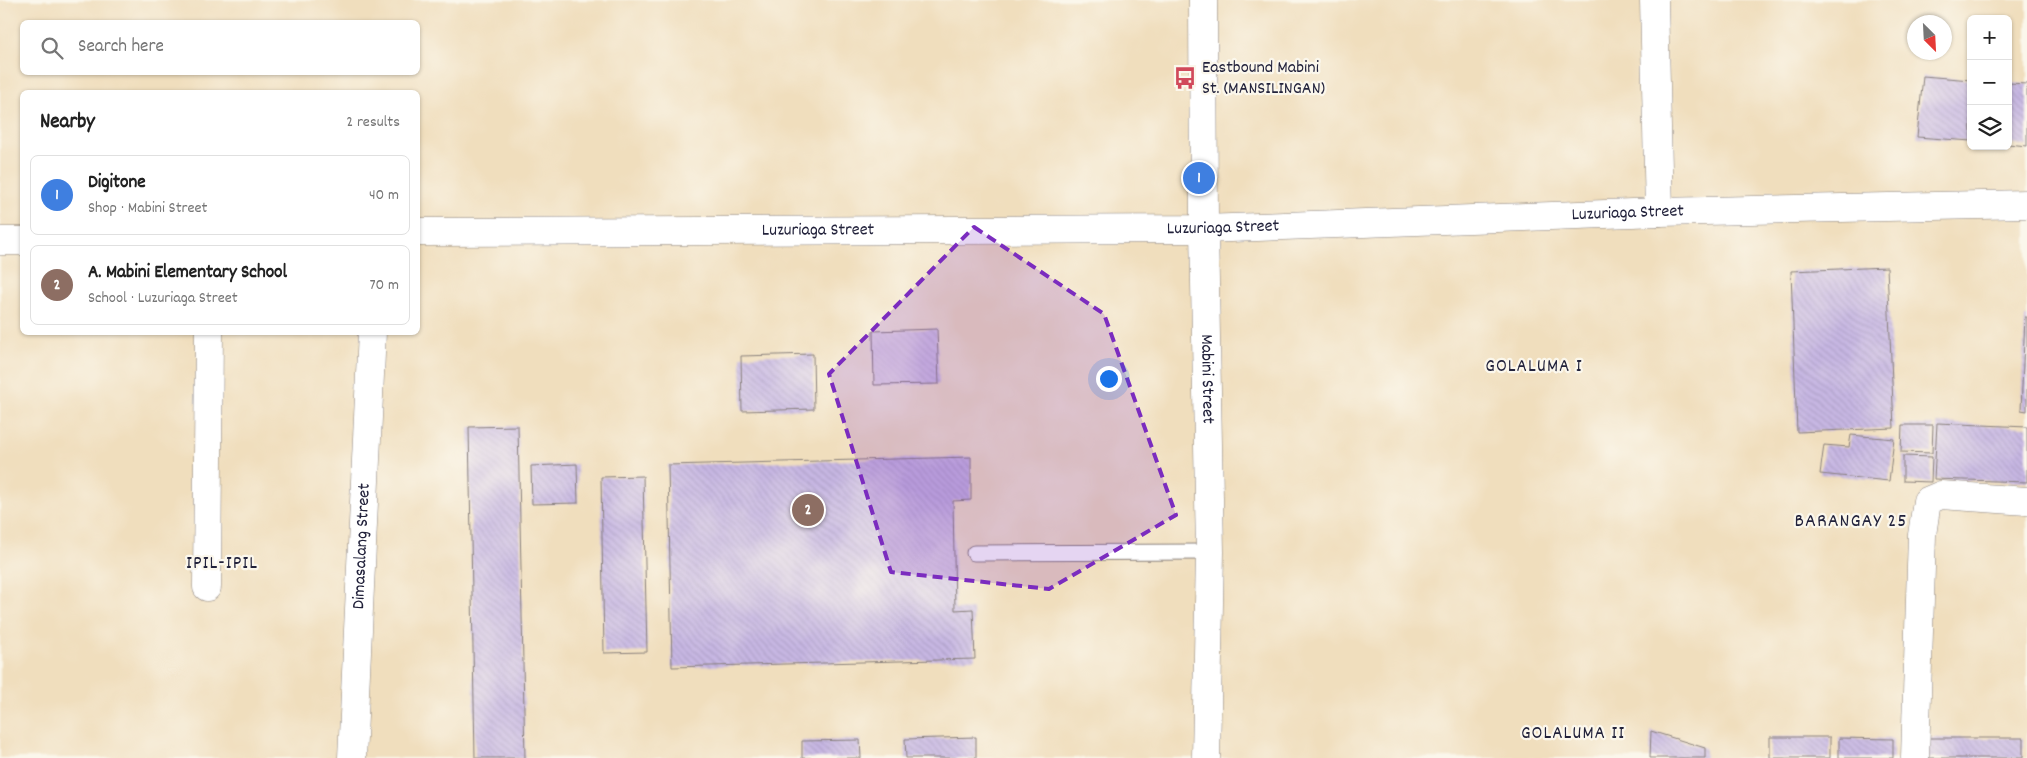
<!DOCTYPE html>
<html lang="en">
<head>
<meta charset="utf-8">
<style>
  :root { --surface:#fff; --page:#f6f6f6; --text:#222; --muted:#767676; --line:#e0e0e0; --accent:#db2777 }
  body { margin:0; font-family:Dekko,sans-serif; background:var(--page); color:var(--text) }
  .controls { position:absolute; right:15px; top:15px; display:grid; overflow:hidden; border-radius:8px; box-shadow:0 1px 4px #0004 }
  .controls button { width:45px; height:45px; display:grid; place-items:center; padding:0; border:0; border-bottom:1px solid var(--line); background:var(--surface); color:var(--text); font:25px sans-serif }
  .compass { position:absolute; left:1907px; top:15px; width:45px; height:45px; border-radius:50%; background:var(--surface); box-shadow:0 1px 4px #0004; rotate:156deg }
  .you { position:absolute; left:1108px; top:378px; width:18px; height:18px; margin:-12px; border:4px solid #fff; border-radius:50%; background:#1a73e8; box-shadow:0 0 0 8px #1a73e833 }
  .badge { display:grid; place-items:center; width:32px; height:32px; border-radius:50%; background:var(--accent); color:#fff; font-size:16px; font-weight:700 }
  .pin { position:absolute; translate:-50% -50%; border:2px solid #fff; box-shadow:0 1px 5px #0006 }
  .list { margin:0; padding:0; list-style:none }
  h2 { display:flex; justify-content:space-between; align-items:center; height:65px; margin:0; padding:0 20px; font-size:21px }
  h2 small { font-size:16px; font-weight:400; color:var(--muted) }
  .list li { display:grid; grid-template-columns:32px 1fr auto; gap:15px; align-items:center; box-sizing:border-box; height:80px; margin:0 10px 10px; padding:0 10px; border:1px solid var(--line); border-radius:8px }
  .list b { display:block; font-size:19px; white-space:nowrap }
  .list p { margin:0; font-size:16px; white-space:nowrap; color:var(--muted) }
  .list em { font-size:16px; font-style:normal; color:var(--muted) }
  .icon { flex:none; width:28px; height:28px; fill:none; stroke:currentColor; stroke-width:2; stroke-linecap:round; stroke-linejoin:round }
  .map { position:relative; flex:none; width:2027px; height:758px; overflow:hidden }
  .search { position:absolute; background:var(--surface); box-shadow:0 1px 4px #0004; left:20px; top:20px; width:400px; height:55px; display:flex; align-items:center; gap:12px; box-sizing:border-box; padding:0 18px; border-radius:8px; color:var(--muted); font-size:19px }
  .panel { position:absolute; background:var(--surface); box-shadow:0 1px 4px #0004; left:20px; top:90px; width:400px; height:245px; border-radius:8px }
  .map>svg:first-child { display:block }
</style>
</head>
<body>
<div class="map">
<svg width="2027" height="758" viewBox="0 0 2027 758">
  <defs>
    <pattern id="building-back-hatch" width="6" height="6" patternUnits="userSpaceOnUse" patternTransform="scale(1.25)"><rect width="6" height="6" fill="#c7b7e3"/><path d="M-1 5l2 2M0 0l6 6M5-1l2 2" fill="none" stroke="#ab9dc4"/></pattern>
  </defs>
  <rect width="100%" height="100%" fill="#fbf7ec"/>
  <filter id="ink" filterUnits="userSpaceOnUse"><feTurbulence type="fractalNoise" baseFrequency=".02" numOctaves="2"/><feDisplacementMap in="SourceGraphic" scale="10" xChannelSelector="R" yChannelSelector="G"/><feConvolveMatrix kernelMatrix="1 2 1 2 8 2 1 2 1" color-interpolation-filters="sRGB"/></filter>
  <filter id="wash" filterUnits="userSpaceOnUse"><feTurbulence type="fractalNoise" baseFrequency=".0096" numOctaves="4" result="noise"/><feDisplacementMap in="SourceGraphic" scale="20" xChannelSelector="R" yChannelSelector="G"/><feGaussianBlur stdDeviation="1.12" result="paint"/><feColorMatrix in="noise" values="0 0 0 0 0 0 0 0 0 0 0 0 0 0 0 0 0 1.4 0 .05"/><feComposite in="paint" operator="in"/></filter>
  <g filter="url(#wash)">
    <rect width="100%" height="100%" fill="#f0debd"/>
    <g id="blocks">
      <path fill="url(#building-back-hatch)" d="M1923,76L1971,80V141L1917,137Z
        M2008,83L2027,84V146L2008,144Z
        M1887,267L1894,428L1797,432L1791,271Z
        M2025,317H2027V411L2021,410Z
        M937,329L939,384L874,385L873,331Z
        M813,354L814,409L742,411L741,356Z
        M1937,423L2027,427V482L1934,479Z
        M1902,425H1933L1932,453L1901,452Z
        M518,426L525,758H475L469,427Z
        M1851,435L1894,439L1889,481L1820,474L1824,445L1849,447Z
        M1903,456L1932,457L1931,482L1903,481Z
        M971,457V500L953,501L955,610L973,609L975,659L672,667L668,465Z
        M577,464L578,503L532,504L531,466Z
        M643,476L647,652L604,653L601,477Z
        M1651,731L1705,748V758H1650Z
        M976,737V758H906L905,739Z
        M1770,737H1830V758H1770Z
        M1839,738L1893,739V758H1839Z
        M1919,738H2023V758H1918Z
        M860,740L861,758H802V741Z"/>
    </g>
  </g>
  <g filter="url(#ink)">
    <use href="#blocks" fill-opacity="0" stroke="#89807c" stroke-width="1"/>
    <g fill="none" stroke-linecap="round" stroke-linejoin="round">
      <defs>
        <path id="service" d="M974,553L1210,552"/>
        <g id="minor">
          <path d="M1654,0L1659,212"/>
          <path d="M207,587L209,332"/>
          <path id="s1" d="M352,758L372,332"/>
          <path d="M1915,758L1922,535L1927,501L1941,495L2027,501"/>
        </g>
        <g id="tertiary">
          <path id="s2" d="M1203,0L1204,229L1210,552L1206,758"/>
          <path id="s3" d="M418,232L1204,229L1659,212L2027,204"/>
          <path d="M0,241H22"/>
        </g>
      </defs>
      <use href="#service" stroke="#89807c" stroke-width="17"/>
      <use href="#minor" stroke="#89807c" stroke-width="29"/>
      <use href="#tertiary" stroke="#89807c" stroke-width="29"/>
      <use href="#service" stroke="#fff" stroke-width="15"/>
      <use href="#minor" stroke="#fff" stroke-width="28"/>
      <use href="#tertiary" stroke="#fff" stroke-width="28"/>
    </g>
  </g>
  <path fill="#7b2cbf" fill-opacity="0.2" stroke="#7b2cbf" stroke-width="4" stroke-dasharray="10 6" stroke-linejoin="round" d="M974,227L1104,314L1176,515L1049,589L891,572L829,374Z"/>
  <defs>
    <symbol id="bus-bare" viewBox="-9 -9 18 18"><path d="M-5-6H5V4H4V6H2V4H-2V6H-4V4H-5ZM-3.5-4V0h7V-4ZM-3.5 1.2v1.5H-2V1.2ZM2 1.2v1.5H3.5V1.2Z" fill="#d1495b" stroke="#fbf7ec" stroke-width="2.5" paint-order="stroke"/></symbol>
  </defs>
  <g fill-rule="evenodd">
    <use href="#bus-bare" x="1169" y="62" width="32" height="32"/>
  </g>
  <g text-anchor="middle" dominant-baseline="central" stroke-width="4.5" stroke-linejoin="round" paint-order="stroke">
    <g font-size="18" fill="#22223b" stroke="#fbf7ec" text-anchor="start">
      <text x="1202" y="68">Eastbound Mabini<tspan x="1202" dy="21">St. (MANSILINGAN)</tspan></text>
    </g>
    <g font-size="18" fill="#22223b" stroke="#fbf7ec">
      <text stroke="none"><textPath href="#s3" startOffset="1210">Luzuriaga Street</textPath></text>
      <text stroke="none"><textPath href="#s3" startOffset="805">Luzuriaga Street</textPath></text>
      <text stroke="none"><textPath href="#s3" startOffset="400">Luzuriaga Street</textPath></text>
      <text stroke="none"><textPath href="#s2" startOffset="379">Mabini Street</textPath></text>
      <text stroke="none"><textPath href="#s1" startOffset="212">Dimasalang Street</textPath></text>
    </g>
    <g font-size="19" letter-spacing="1" fill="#22223b" stroke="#fbf7ec">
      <text x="1534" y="367">GOLALUMA I</text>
      <text x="222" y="564">IPIL-IPIL</text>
      <text x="1573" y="734">GOLALUMA II</text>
    </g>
    <g font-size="20" letter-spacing="1" fill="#22223b" stroke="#fbf7ec">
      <text x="1851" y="522">BARANGAY 25</text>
    </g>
  </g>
</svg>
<div class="controls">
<button>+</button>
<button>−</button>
<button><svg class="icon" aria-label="layers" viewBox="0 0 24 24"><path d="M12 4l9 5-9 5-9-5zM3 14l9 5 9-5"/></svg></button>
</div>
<svg class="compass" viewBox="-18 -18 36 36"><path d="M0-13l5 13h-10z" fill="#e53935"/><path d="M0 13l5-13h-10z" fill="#767676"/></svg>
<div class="you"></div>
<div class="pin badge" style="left:1199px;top:178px;background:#3f7fe0">1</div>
<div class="pin badge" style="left:808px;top:510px;background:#8d6e63">2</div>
<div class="search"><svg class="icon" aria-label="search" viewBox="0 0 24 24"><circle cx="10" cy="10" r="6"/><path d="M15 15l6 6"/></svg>Search here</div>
<section class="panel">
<h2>Nearby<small>2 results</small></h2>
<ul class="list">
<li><span class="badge" style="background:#3f7fe0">1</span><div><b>Digitone</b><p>Shop · Mabini Street</p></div><em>40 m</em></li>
<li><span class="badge" style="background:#8d6e63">2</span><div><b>A. Mabini Elementary School</b><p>School · Luzuriaga Street</p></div><em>70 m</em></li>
</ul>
</section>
</div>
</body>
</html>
